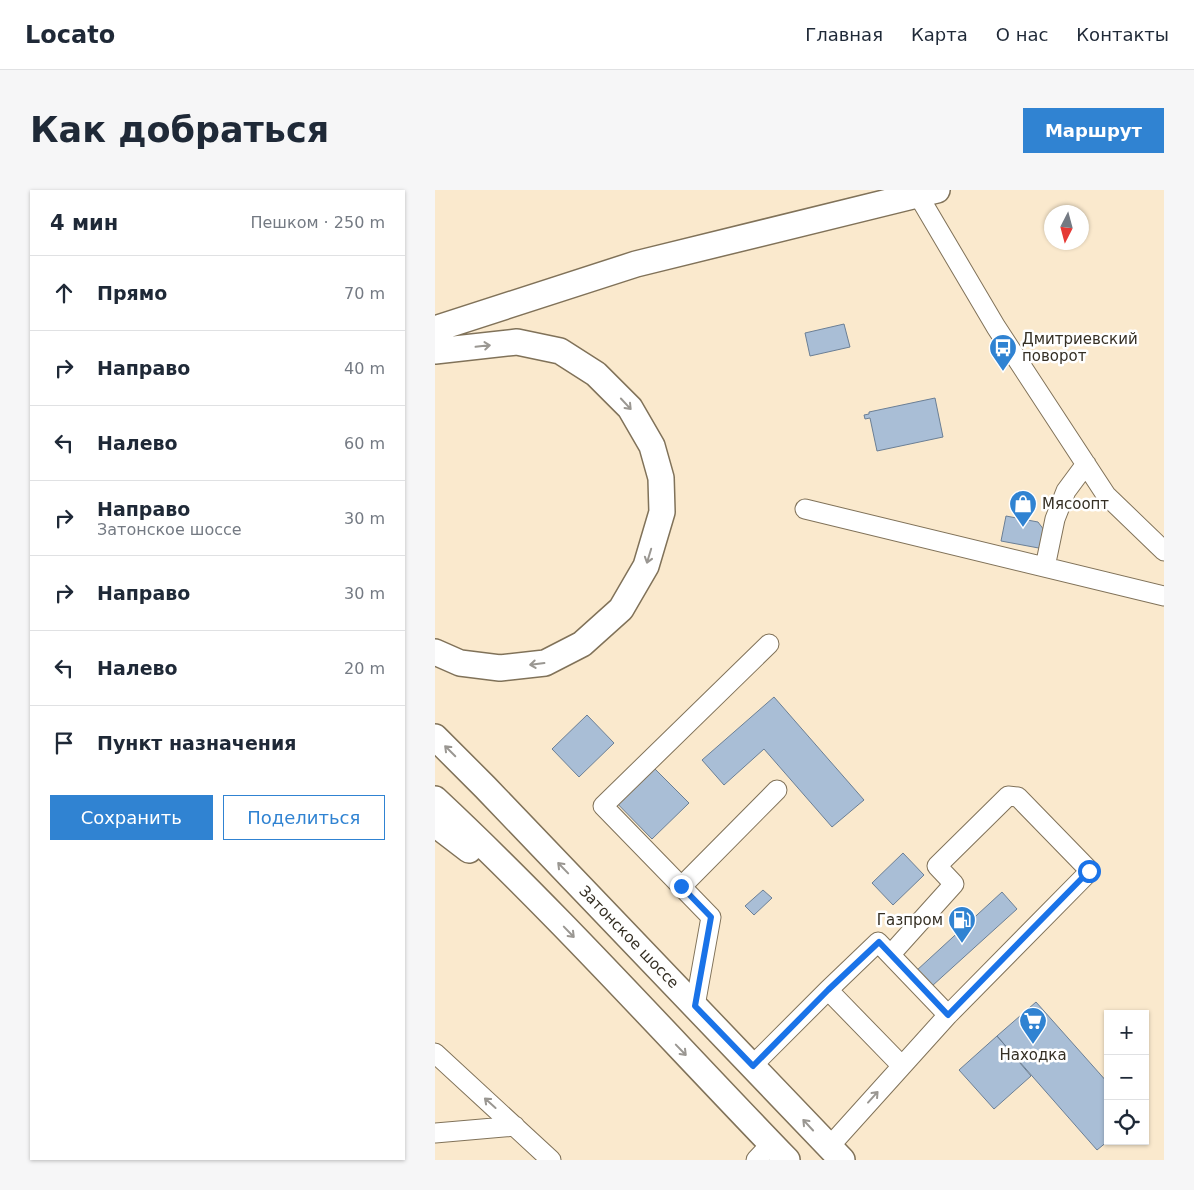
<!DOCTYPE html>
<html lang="ru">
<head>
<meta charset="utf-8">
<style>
  :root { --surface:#fff; --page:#f6f6f7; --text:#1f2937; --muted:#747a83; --line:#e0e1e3; --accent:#3083d2 }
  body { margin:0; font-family:"DejaVu Sans",sans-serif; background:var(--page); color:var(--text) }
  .controls { position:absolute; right:15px; bottom:15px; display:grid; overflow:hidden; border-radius:0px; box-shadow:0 1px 4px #0004 }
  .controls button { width:45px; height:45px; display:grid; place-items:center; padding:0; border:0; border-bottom:1px solid var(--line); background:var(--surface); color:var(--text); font:25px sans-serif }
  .compass { position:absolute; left:609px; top:15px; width:45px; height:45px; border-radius:50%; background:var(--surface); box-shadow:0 1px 4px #0004; rotate:186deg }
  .stop { position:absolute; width:15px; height:15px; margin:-11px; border:4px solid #1a73e8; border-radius:50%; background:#fff }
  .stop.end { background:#1a73e8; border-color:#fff; box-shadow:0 1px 5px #0008 }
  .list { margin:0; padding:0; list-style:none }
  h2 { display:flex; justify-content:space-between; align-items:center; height:65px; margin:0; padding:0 20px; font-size:21px }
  h2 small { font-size:16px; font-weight:400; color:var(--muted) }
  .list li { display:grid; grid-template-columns:32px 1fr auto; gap:15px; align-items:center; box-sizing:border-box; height:75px; padding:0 20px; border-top:1px solid var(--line) }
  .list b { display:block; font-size:19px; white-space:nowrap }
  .list p { margin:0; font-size:16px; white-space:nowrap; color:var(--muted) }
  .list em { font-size:16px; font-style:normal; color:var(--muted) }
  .actions { display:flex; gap:10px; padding:15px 20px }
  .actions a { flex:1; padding:11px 0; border:1px solid var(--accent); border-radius:0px; text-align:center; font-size:18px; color:var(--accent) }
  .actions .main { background:var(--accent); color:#fff }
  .icon { flex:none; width:28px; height:28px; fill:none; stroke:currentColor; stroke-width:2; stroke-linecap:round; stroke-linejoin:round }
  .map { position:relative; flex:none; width:729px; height:970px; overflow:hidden; border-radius:0px }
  header { display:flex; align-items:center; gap:30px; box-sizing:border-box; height:70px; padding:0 25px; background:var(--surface); border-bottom:1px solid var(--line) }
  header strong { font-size:24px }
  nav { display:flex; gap:28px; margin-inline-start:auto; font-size:18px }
  .intro { display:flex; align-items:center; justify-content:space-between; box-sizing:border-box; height:120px; padding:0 30px }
  h1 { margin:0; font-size:35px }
  .button { padding:12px 22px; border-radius:0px; background:var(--accent); color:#fff; font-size:18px; font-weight:700 }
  main { display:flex; gap:30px; padding:0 30px }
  aside { flex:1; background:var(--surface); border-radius:0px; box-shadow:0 1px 4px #0004 }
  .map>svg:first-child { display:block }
</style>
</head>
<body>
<header>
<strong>Locato</strong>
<nav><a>Главная</a><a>Карта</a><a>О нас</a><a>Контакты</a></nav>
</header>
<div class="intro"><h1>Как добраться</h1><a class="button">Маршрут</a></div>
<main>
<aside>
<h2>4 мин<small>Пешком · 250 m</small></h2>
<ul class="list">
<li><svg class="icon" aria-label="ahead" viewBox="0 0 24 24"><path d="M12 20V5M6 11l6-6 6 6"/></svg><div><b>Прямо</b></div><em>70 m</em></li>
<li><svg class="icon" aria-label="right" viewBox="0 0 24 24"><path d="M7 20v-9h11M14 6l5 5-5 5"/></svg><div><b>Направо</b></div><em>40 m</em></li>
<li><svg class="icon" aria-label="left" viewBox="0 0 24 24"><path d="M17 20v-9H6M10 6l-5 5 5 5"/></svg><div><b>Налево</b></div><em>60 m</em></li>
<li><svg class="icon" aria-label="right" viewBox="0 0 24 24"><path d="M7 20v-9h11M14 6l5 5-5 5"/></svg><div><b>Направо</b><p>Затонское шоссе</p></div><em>30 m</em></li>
<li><svg class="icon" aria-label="right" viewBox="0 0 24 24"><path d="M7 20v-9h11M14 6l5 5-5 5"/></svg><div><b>Направо</b></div><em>30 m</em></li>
<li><svg class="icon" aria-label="left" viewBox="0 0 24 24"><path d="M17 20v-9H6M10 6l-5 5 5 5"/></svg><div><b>Налево</b></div><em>20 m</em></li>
<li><svg class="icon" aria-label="arrive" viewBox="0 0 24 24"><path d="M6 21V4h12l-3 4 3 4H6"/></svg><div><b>Пункт назначения</b></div></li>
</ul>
<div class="actions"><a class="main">Сохранить</a><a>Поделиться</a></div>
</aside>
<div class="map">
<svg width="729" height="970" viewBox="0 0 729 970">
  <rect width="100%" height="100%" fill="#fae9cd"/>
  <path fill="#a9bed6" stroke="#6b7f95" d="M409,134L415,157L375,166L370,143Z
    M500,208L508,247L442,261L435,228L430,229L429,225L434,224V222Z
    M571,326L603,332L612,344L609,359L566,351Z
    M339,507L429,610L397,637L329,559L289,595L267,570Z
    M152,525L179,553L144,587L117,559Z
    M207,566L254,613L217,649L171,602Z
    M468,663L489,685L458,715L437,693Z
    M328,700L337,708L319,725L310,716Z
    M567,702L582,719L497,796L481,781Z
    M601,812L673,893V951L662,960L562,846Z
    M562,846L596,886L559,919L524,880Z"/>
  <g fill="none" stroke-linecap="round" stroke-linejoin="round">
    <defs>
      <path id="minor" d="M483,5L561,137L671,305L729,361
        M370,319L729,406
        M610,377L620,329L631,301L651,274
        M246,697L342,600
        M393,800L467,876
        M260,816L276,727L168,616L334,454
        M0,863L116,970
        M317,876L393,800L443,752L513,825
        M0,943L80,936
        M394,957L513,825L655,681L583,607L573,606L502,676L519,694L456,764
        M321,970L336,954"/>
      <path id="major" d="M0,139L201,74L502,0
        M0,161L82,152L125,161L161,184L195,218L217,256L226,288L227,322L211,376L186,419L147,454L110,473L65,478L25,473L0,462
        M0,547L50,597L407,970
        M0,609C123,724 235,849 352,970
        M0,634L34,660"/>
    </defs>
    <use href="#minor" stroke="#807259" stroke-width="21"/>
    <use href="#major" stroke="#807259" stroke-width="28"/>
    <use href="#minor" stroke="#fff" stroke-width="19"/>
    <use href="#major" stroke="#fff" stroke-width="25"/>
  </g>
  <defs><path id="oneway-shaft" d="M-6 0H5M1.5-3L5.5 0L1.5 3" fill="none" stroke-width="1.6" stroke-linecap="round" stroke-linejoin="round" transform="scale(1.25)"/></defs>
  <g stroke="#9a9792">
    <use href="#oneway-shaft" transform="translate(48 156) rotate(-6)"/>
    <use href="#oneway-shaft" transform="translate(191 214) rotate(47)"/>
    <use href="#oneway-shaft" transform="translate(214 366) rotate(107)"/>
    <use href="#oneway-shaft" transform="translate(102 474) rotate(173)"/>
    <use href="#oneway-shaft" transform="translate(15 561) rotate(-135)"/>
    <use href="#oneway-shaft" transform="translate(128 678) rotate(-134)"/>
    <use href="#oneway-shaft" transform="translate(134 742) rotate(46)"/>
    <use href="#oneway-shaft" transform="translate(246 860) rotate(46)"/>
    <use href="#oneway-shaft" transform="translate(438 907) rotate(-48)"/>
    <use href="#oneway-shaft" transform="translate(55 913) rotate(-138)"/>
    <use href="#oneway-shaft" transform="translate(373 935) rotate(-133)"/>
  </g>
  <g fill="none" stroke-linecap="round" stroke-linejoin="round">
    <path stroke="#1a73e8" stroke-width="6" d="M246,696L276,727L260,816L318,876L393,800L444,752L513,825L654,681"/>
  </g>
  <defs>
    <symbol id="bus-pin" viewBox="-11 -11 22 30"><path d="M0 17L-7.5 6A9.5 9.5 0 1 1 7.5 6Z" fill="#3083d2" stroke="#fff"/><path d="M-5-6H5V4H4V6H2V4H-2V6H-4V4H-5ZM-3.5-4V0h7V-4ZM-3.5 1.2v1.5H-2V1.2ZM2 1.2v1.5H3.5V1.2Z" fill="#fff"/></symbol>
    <symbol id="shop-pin" viewBox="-11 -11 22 30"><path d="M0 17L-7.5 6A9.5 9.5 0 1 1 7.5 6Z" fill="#3083d2" stroke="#fff"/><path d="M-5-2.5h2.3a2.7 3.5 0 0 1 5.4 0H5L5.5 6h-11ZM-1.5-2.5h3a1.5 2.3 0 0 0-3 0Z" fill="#fff"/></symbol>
    <symbol id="fuel-pin" viewBox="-11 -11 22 30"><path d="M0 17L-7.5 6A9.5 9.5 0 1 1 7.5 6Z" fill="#3083d2" stroke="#fff"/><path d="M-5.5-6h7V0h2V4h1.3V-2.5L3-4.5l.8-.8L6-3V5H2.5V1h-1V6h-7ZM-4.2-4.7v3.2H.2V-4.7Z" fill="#fff"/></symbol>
    <symbol id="supermarket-pin" viewBox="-11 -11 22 30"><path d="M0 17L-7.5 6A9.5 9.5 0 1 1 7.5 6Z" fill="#3083d2" stroke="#fff"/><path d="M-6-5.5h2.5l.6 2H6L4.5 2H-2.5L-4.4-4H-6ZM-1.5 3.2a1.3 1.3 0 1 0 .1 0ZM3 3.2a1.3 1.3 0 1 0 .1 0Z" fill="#fff"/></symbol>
  </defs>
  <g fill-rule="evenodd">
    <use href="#bus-pin" x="552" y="142" width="32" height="43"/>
    <use href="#shop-pin" x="572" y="298" width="32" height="43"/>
    <use href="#fuel-pin" x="511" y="714" width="32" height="43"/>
    <use href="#supermarket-pin" x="582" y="815" width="32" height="43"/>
  </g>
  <g text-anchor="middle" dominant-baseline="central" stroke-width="5" stroke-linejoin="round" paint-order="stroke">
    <g font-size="15" fill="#352f24" stroke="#fff" text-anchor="start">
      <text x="587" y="149">Дмитриевский<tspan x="587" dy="17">поворот</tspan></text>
      <text x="607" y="314">Мясоопт</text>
      <text x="508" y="730" text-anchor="end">Газпром</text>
      <text x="598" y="865" text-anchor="middle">Находка</text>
    </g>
    <g font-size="15" fill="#352f24" stroke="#fff">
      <text transform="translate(194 747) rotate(46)">Затонское шоссе</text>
    </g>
  </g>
</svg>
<div class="controls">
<button>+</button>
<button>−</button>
<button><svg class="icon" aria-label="locate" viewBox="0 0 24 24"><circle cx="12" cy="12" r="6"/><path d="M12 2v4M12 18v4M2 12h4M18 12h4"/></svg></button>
</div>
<svg class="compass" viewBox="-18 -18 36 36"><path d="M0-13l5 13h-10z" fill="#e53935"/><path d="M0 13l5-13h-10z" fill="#747a83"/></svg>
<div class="stop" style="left:654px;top:681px"></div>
<div class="stop end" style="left:246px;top:696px"></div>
</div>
</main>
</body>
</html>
